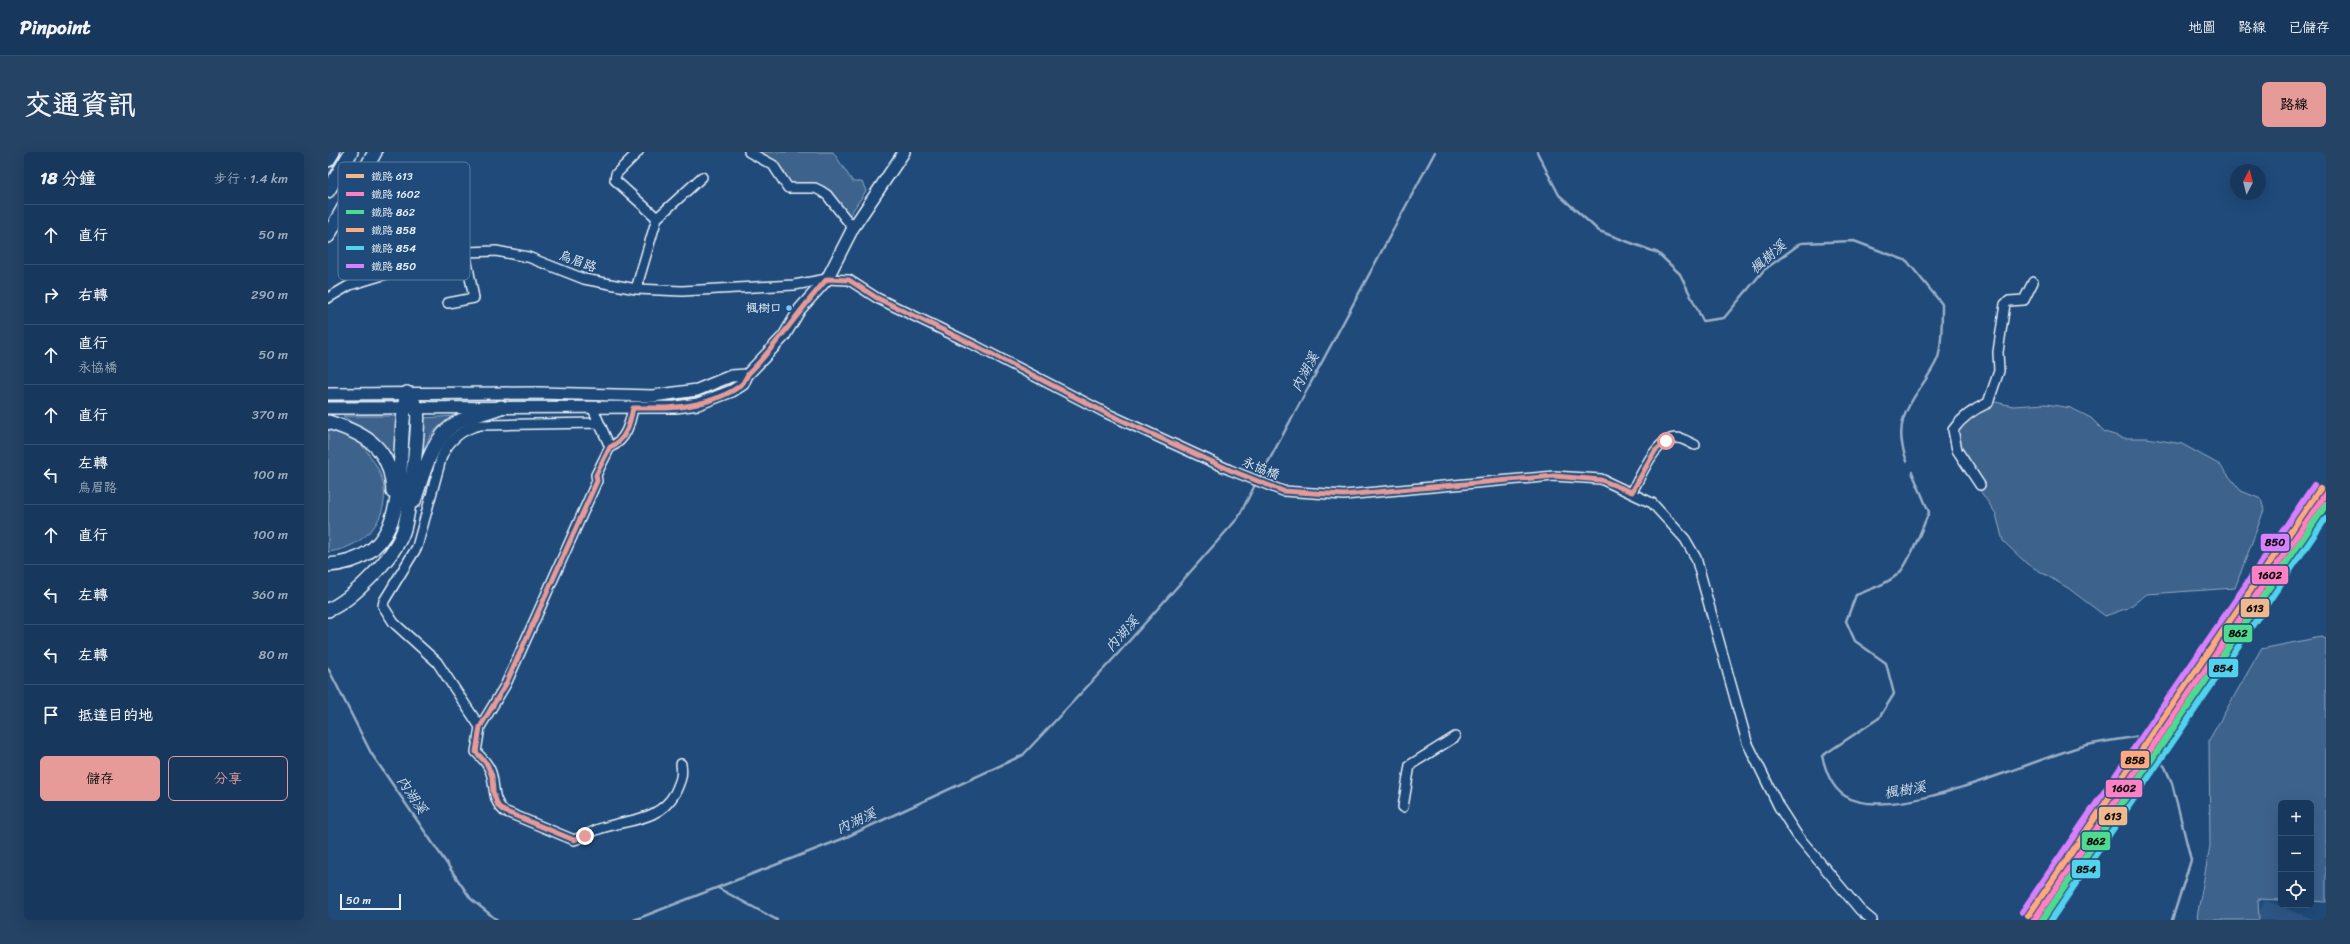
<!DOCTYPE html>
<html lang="zh-TW">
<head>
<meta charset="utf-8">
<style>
  :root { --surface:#17385c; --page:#244365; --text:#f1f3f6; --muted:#9eacbb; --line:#365272; --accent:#e69b98 }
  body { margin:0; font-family:Sriracha,"LXGW WenKai TC",sans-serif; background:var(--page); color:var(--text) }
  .controls { position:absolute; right:12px; bottom:12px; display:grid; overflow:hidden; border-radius:6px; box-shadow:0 4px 16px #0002 }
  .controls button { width:36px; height:36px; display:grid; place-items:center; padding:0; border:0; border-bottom:1px solid var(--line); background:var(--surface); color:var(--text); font:20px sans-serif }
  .compass { position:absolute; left:1902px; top:12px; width:36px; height:36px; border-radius:50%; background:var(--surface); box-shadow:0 4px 16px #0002; rotate:7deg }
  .scale { position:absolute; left:12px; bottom:10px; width:61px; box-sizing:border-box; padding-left:4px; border:2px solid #e8f1f8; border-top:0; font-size:11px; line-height:14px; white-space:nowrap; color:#e8f1f8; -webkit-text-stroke:3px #1f4a7a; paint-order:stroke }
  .stop { position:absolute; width:12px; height:12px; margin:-9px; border:3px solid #e69b98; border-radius:50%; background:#fff }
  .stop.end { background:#e69b98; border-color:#fff; box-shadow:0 1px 4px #0008 }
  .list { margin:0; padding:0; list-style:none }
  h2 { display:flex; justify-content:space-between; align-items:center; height:52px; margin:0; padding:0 16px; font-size:17px }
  h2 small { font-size:13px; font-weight:400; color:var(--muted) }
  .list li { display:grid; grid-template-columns:26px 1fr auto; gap:12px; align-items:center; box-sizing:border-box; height:60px; padding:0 16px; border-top:1px solid var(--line) }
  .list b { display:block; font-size:15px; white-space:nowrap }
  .list p { margin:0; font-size:13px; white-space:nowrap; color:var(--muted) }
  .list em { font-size:13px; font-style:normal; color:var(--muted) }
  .actions { display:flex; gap:8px; padding:12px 16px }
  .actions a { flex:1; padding:9px 0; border:1px solid var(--accent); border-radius:6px; text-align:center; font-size:14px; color:var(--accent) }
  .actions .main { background:var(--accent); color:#111 }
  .icon { flex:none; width:22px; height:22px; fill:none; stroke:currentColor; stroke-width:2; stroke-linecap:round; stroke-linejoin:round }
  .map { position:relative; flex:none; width:1998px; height:768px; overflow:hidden; border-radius:6px }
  header { display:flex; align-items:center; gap:24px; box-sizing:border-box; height:56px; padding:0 20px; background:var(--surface); border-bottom:1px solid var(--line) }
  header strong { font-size:19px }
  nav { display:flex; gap:22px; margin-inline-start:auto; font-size:14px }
  .intro { display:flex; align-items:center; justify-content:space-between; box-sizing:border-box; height:96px; padding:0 24px }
  h1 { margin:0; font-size:28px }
  .button { padding:10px 18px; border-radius:6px; background:var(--accent); color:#111; font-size:14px; font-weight:700 }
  main { display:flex; gap:24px; padding:0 24px }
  aside { flex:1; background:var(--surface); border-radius:6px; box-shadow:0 4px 16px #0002 }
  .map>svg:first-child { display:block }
</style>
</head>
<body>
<header>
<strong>Pinpoint</strong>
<nav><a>地圖</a><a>路線</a><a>已儲存</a></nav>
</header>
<div class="intro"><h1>交通資訊</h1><a class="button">路線</a></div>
<main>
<aside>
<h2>18 分鐘<small>步行 · 1.4 km</small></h2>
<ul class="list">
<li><svg class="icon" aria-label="ahead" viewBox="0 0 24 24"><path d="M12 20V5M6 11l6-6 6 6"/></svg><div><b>直行</b></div><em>50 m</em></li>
<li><svg class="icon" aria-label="right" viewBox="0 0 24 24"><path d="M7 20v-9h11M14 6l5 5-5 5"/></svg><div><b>右轉</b></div><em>290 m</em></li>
<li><svg class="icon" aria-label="ahead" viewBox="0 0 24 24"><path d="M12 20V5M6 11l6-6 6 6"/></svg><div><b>直行</b><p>永協橋</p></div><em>50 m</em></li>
<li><svg class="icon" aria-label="ahead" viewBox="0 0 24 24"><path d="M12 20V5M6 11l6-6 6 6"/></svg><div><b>直行</b></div><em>370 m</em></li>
<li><svg class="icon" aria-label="left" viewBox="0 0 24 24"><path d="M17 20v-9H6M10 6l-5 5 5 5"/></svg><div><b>左轉</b><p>烏眉路</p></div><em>100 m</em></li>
<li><svg class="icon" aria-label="ahead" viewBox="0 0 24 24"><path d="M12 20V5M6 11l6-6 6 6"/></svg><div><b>直行</b></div><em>100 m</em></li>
<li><svg class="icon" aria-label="left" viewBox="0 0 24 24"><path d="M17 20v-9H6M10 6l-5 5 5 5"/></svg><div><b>左轉</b></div><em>360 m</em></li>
<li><svg class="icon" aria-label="left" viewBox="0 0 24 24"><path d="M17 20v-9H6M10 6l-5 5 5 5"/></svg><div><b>左轉</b></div><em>80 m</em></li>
<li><svg class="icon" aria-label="arrive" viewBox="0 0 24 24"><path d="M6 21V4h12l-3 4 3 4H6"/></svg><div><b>抵達目的地</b></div></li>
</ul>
<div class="actions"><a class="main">儲存</a><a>分享</a></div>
</aside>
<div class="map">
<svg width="1998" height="768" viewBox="0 0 1998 768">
  <rect width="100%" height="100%" fill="#1f4a7a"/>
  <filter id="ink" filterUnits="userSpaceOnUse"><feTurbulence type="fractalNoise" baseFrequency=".025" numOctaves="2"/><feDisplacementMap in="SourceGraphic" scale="8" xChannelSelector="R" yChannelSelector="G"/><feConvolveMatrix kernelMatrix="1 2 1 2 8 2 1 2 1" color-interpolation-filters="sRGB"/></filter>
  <g filter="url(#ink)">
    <path fill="#2e5683" d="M1937,748L1987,768H1928Z"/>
    <path fill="#3c628c" stroke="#92aac2" d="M426,0H505L525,30H534L538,39L521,64L491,34H459Z
      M1663,249L1685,254L1718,252L1743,256L1763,266L1777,280L1796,286H1819L1854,292L1892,313L1913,339L1933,347L1936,358L1907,436L1819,442L1800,456L1777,464L1740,436L1699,412L1675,389L1668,362L1640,321L1622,289L1627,270L1648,252Z
      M15,264H75L69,315L54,293Z
      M128,264C102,277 99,287 91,314L94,266Z
      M0,276C8,279 18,281 26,286C33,291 39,299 44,307C73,348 48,394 0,400Z
      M1993,485L1998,487V750L1983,749V651H1953V748L1930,747L1931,768H1872L1869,765L1882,694L1881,588L1933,497Z"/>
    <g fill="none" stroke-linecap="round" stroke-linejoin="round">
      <path stroke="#9ab0c7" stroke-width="2.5" d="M1209,0L1231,43L1271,79L1330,101L1352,122L1375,169L1396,166L1436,118L1473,91L1526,89L1579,109L1614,152C1614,164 1614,198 1609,208C1592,244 1560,262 1579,309
        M1584,320L1601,360C1595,374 1582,410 1572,420C1560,432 1543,437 1528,443L1518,469L1527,489L1558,511L1566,542L1551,566L1494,604C1498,619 1503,635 1517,644C1563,673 1697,611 1748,596C1768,590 1790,588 1811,584L1837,615L1844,631L1863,708L1844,768
        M931,327L1107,0
        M0,516L43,601L143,747L169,768
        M390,736L449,768
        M306,768L514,687L695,603L786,506L910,366L928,331"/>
      <defs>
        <path id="minor" d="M310,0L288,22L287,28L329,66L374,25
          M421,0L445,13L460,36H487L493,39L499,43L525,76
          M308,137L329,66
          M0,146L22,133L112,106L137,100L168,99L200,105L256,127L308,137L354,139L466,133L499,127L521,128L549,146L648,194L778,261L902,318L955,339L1016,343L1226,324L1273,327L1324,351L1357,387L1368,406L1419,590L1451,655L1469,683L1532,758L1544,768
          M120,151L146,146L137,100
          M305,256C302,271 298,289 282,295L268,323L269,329L178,532L152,575L148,600C155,607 162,614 164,624C167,638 165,649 176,659L246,688C255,685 263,680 271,677C299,667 331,670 347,641C352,630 355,624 353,612
          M265,257L282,295
          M1652,333L1629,298L1625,278C1634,265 1646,257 1660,251L1671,219L1670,200L1677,152L1681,149L1696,148L1705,130
          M1304,340C1313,324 1328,285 1349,286C1355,286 1362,291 1367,293
          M152,575L109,510L66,471L55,454L56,449L89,395L113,307C119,290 133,277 152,273L271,271
          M1075,655L1082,613L1127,585"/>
        <path id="major" d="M0,242L211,241L325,244L369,238L403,224L419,223
          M0,256L348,255L370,252L404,239L415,232L419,223L456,184L472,157L499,127L525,76L576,0"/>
        <path id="highway" d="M0,8L5,0
          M0,39L23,0
          M0,84L47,0
          M0,270C39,282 63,296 65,340
          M86,349C96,321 104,281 134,268C146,263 160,260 173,255
          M0,413C93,407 64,303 79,241
          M0,458C24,448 66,405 75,380C81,364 92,272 89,257C88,252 82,246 79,241"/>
      </defs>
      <use href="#minor" stroke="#e8f1f8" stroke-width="12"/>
      <use href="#major" stroke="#e8f1f8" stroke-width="14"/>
      <use href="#highway" stroke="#e8f1f8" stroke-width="16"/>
      <use href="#minor" stroke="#1f4a7a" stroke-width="9"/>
      <use href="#major" stroke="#1f4a7a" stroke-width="11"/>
      <use href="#highway" stroke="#1f4a7a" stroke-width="13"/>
      <defs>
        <path id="rail-1" d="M1714,768L1998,352"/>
        <path id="rail-2" d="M1706,768L1998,341"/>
        <path id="rail-3" d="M1714,768L1998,353"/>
        <path id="rail-4" d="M1700,764L1992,337"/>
        <path id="rail-5" d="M1723,768L1998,366"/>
        <path id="rail-6" d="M1694,760L1986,333"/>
      </defs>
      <use href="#rail-1" stroke="#1f4a7a" stroke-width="9"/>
      <use href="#rail-2" stroke="#1f4a7a" stroke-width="9"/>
      <use href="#rail-3" stroke="#1f4a7a" stroke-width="9"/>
      <use href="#rail-4" stroke="#1f4a7a" stroke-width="9"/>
      <use href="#rail-5" stroke="#1f4a7a" stroke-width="9"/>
      <use href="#rail-6" stroke="#1f4a7a" stroke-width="9"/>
      <use href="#rail-1" stroke="#f1b78d" stroke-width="6"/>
      <use href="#rail-2" stroke="#ff80c5" stroke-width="6"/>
      <use href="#rail-3" stroke="#4ddb92" stroke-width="6"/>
      <use href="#rail-4" stroke="#ffa980" stroke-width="6"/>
      <use href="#rail-5" stroke="#53d2ee" stroke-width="6"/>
      <use href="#rail-6" stroke="#d880ff" stroke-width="6"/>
    </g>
  </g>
  <g fill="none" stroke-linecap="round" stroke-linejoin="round" filter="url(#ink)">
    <path stroke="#e69b98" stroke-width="5" d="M257,684L246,688L176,659L170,654L165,640L164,624L159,612L148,600L152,575L178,532L269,329L268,323L282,295C298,289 302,271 305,256C326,256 348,257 369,252C383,249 402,242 413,233C417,230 418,224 421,221C451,191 471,158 499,127L521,128L549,146L648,194L778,261L902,318L955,339L1016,343L1226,324L1273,328L1304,340L1327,299L1338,289"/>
  </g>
  <circle fill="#80c4ff" stroke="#1f4a7a" stroke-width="1.5" cx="461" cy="156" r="3.5"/>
  <g text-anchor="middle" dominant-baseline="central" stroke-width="3" stroke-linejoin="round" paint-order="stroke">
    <g font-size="12" fill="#e8f1f8" stroke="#1f4a7a" text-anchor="end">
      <text x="454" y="156">楓樹口</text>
    </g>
    <g font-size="13" fill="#e8f1f8" stroke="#1f4a7a">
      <text transform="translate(250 109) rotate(20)">烏眉路</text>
      <text transform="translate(933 316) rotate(22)">永協橋</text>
    </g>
    <g font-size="14" font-style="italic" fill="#d4e1ec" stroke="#1f4a7a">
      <text transform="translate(1440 105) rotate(-41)">楓樹溪</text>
      <text transform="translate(977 220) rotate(-62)">內湖溪</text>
      <text transform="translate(794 482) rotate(-48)">內湖溪</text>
      <text transform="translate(1577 638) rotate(-10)">楓樹溪</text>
      <text transform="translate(84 643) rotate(56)">內湖溪</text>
      <text transform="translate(528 669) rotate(-24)">內湖溪</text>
    </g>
  </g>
  <rect x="10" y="10" width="132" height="118" rx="6" fill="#1f4a7a" stroke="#5b7ca0" stroke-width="1"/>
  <rect x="18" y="22" width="18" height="4" fill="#f1b78d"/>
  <rect x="18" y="40" width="18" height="4" fill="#ff80c5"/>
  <rect x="18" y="58" width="18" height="4" fill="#4ddb92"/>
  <rect x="18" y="76" width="18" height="4" fill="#ffa980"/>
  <rect x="18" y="94" width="18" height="4" fill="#53d2ee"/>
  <rect x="18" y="112" width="18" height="4" fill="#d880ff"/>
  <g font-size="11" fill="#e8f1f8">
    <text x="43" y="28">鐵路 613</text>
    <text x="43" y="46">鐵路 1602</text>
    <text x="43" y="64">鐵路 862</text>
    <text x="43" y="82">鐵路 858</text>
    <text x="43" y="100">鐵路 854</text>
    <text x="43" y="118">鐵路 850</text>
  </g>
  <g stroke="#1f4a7a" stroke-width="1.5">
    <rect x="1932" y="381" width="30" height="19" rx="4" fill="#d880ff"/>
    <rect x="1923" y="413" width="38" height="20" rx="4" fill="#ff80c5"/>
    <rect x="1912" y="446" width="30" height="20" rx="4" fill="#f1b78d"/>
    <rect x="1895" y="472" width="30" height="19" rx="4" fill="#4ddb92"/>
    <rect x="1880" y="506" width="31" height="20" rx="4" fill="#53d2ee"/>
    <rect x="1792" y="598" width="30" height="19" rx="4" fill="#ffa980"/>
    <rect x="1777" y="627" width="38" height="19" rx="4" fill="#ff80c5"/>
    <rect x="1770" y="654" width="30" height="20" rx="4" fill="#f1b78d"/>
    <rect x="1753" y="679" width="30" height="20" rx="4" fill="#4ddb92"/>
    <rect x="1743" y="707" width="30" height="20" rx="4" fill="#53d2ee"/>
  </g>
  <g font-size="11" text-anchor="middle" font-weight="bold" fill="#111">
    <text x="1947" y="394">850</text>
    <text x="1942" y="427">1602</text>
    <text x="1927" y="460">613</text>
    <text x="1910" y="485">862</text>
    <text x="1895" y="520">854</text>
    <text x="1807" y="612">858</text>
    <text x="1796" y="640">1602</text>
    <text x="1785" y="668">613</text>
    <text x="1768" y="693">862</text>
    <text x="1758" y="721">854</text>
  </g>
</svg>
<div class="controls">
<button>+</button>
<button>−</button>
<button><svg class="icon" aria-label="locate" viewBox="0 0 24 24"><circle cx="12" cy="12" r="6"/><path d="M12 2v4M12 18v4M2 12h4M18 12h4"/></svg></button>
</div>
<svg class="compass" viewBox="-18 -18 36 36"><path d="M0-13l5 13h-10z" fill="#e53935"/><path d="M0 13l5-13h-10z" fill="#9eacbb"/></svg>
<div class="scale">50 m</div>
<div class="stop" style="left:1338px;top:289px"></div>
<div class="stop end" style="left:257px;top:684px"></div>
</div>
</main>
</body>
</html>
